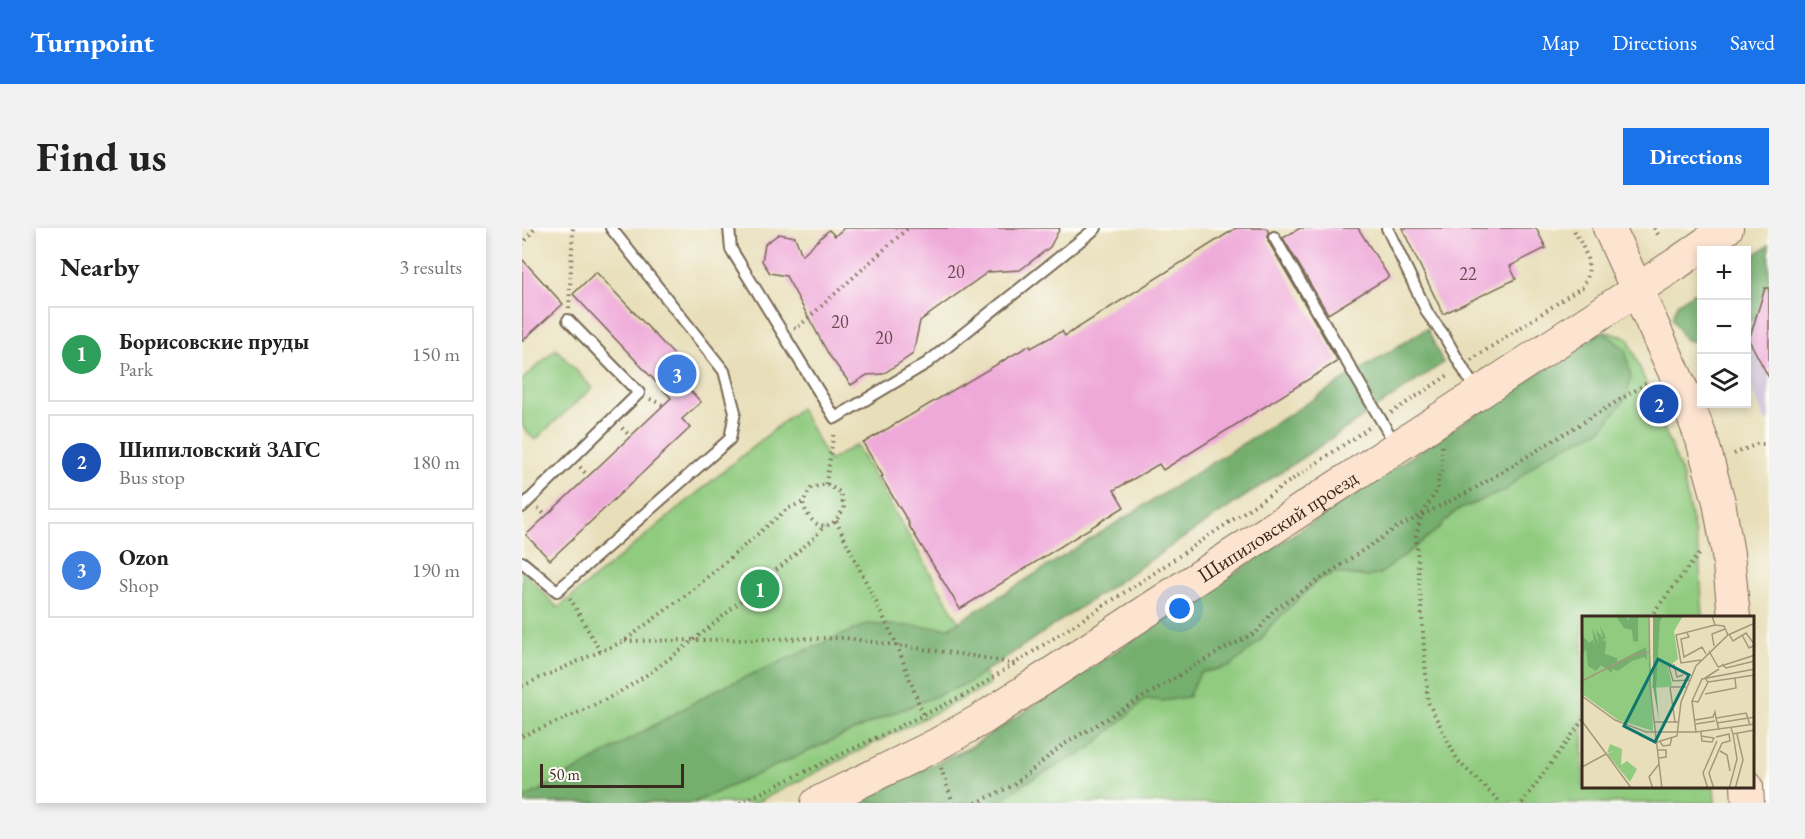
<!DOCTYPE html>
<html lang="en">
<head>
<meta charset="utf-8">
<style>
  :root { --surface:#fff; --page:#f2f2f2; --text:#222; --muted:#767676; --line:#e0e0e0; --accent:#1a73e8 }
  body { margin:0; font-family:"EB Garamond",serif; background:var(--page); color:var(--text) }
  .controls { position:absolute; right:18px; top:18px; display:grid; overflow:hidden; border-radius:0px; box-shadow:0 3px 9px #0003 }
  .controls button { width:54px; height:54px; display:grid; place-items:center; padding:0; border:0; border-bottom:2px solid var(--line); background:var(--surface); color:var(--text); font:30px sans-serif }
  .scale { position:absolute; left:18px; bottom:15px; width:144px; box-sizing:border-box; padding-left:6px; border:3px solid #3b2a1e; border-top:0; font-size:16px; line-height:21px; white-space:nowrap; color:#3b2a1e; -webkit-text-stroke:4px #fdfcf7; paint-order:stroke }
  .you { position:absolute; left:658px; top:381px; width:21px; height:21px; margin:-15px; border:4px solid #fff; border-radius:50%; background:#1a73e8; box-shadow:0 0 0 9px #1a73e833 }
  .badge { display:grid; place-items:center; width:39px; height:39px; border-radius:50%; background:var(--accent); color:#fff; font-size:20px; font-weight:700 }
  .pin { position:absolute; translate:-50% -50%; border:3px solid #fff; box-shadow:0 2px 6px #0006 }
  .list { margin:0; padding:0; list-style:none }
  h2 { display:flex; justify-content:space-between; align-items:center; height:78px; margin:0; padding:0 24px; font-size:26px }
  h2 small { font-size:20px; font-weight:400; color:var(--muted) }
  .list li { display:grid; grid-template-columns:39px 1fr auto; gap:18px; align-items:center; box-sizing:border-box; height:96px; margin:0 12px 12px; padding:0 12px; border:2px solid var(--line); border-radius:0px }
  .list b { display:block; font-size:22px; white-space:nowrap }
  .list p { margin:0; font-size:20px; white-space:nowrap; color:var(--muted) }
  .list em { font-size:20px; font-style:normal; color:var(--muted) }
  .icon { flex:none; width:33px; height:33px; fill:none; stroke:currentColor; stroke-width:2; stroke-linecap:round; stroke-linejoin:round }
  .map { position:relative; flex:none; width:1247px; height:575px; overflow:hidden; border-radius:0px }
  header { display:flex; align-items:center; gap:36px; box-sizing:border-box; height:84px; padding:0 30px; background:var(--accent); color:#fff }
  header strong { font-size:28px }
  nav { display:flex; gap:33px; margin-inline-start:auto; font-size:21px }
  .intro { display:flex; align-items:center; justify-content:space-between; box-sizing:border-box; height:144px; padding:0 36px }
  h1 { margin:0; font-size:42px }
  .button { padding:15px 27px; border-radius:0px; background:var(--accent); color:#fff; font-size:21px; font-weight:700 }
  main { display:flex; gap:36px; padding:0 36px }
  aside { flex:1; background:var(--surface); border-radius:0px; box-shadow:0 3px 9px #0003 }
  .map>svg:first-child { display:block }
</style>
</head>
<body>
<header>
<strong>Turnpoint</strong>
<nav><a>Map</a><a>Directions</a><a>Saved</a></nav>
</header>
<div class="intro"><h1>Find us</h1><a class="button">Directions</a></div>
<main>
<aside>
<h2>Nearby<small>3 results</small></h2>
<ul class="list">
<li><span class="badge" style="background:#2e9e5b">1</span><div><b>Борисовские пруды</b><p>Park</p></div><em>150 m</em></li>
<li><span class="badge" style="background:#1a4fb4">2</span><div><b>Шипиловский ЗАГС</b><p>Bus stop</p></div><em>180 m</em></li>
<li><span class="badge" style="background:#3f7fe0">3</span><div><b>Ozon</b><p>Shop</p></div><em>190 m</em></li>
</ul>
</aside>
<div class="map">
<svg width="1247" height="575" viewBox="0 0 1247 575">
  <rect width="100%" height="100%" fill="#fdfcf7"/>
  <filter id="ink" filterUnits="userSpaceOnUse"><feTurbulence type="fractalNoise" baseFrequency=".0167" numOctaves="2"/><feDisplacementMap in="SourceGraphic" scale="12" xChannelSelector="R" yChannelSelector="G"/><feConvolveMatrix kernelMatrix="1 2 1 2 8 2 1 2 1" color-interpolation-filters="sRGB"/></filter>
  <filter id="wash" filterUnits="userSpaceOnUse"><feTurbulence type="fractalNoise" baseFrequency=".008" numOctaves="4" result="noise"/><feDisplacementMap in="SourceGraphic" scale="24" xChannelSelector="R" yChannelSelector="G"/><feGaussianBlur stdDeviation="1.35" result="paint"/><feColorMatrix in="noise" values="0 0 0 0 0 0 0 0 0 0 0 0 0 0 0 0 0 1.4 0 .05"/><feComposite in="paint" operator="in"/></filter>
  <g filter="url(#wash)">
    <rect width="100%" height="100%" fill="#e8dfba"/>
    <path fill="#cabfd7" d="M1247,54V195L1243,193L1225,149L1224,85Z"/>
    <path fill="#90cb7f" stroke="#667a4e" stroke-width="1.5" d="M1080,103L1106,110L1160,246L1177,326L1181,389H1061V558L1192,559L1193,575H329L449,519Z
      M34,121L70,160L13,212L0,198V152Z
      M278,180L307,233L334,217L434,389L468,457L233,575H0V342L36,380Z"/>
    <path fill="#74af6e" stroke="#586c46" stroke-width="1.5" d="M1247,17V82L1225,94V32Z
      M1179,60V116L1162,111L1150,90L1155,76Z
      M905,100L921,135L446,455L362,489L171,575H0V570L17,563L194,462L345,396L427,400Z
      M1080,103L1103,121L1109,150L1104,170L1080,201L1023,228L997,250L984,262L934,283L915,302L858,346L846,349L813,345L797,351L749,397L738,413L709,438L678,445L666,469L640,473L624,471L567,521L503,555L475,575H329L449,519Z"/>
    <g id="blocks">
      <path fill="#efa9d9" d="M322,0H538L528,19L498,42L466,44L398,93L391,126L361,146L345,147L329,157L307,127L264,48L248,45L240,33L243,16L257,6L273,9L280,27L307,2L313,8Z
        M714,0H744L747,4L746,13L816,133L641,242L637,236L592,262L602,279L438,381L386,296L387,295L359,249L361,248L341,215L508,117L509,120L540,103L543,108Z
        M778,0H836L867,49L806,86L761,10Z
        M880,0H1014L1024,20L988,38L994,51L921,86Z
        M0,31L41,76L0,113Z
        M74,44L172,148L163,157L179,174L160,191L168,200L28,332L4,307L149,170L51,66Z
        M1243,60H1247V150L1227,112Z"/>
    </g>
  </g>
  <g filter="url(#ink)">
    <use href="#blocks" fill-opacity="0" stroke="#786955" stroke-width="1.5"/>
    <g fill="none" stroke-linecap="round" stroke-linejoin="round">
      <defs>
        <path id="service" d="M207,0L209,21L313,190L405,135L574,0
          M865,0L906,86L921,106L954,163
          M752,9L873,216
          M0,279L117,165L46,92
          M0,334L35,363L208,211L213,184L202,143L89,0"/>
        <g id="secondary">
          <path d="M1087,0L1164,170L1180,212L1197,274L1206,326L1212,389"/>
          <path d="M1225,558L1226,575"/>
          <path id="s1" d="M295,575L412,518L460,491L1154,36L1205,0"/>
        </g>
      </defs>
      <use href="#service" stroke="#786955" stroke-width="14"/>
      <use href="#secondary" stroke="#786955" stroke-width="34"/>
      <path stroke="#786955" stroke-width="4" stroke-dasharray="1.5 4.5" stroke-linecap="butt" d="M1132,0L1137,8
        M0,17L13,0
        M47,80L51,0
        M272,100L274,101L386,0
        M949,132L1060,59C1075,39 1061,20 1051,0
        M128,171L141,177
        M869,185L928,146
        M100,200L108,208
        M920,218V242L916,249V261L900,286L894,307L906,474L936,533L979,575
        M1212,226L1235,216H1247
        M58,239L66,248
        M304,256L312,203
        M16,280L24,288
        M314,293L375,417L404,495
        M48,370L79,425
        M1128,389L1177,326
        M103,413L323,410L458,429L492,436
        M0,458L102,413L168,364L265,281L281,274L289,260L304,256L318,264L322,279C320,283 317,289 314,292C299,307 284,290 281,274
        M0,508C42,491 85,474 123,448C183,407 237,356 292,310L303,297
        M419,540L431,575
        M218,575L447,465L620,353L848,199
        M454,575L490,558L541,517L698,423L735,404L751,383L874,300L952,261L1125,155
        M1000,575L1061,492"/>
      <use href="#service" stroke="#fff" stroke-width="10"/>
      <use href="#secondary" stroke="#fde4d1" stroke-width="32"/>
    </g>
  </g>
  <g text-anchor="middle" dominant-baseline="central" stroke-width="6" stroke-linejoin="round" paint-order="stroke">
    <g font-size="18" fill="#684a4d">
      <text x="434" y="43">20</text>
      <text x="946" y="45">22</text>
      <text x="318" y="93">20</text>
      <text x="362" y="109">20</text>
    </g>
    <g font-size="21" fill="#3b2a1e" stroke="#fdfcf7">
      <text stroke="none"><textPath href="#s1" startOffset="538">Шипиловский проезд</textPath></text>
    </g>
  </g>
  <g transform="translate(1060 388)">
    <rect width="172" height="172" fill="#e8dfba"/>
    <path d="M0,0H67L71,115L36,104L0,78ZM73,0H101L92,15L96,43L86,51L90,69L86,71L70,72ZM28,128L40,133L39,149L45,145L55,153L48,166L25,138L31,135L25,137Z" fill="#90cb7f"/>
    <path d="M34,0H45L46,5L48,0H56V26L51,25L50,14L42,12ZM71,0H82L78,5L74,71L77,105L71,70ZM18,10L24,22L20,24L24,25L23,38L35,42V46L64,31L65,44L62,41L50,45L36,55L30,53V57L19,49L14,55L6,50L4,33L0,40V19L7,27L11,24L13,31L10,12L17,28L14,14L21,22Z" fill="#74af6e"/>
    <path fill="none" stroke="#a3977c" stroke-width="1.5" d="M67,0L68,70L80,173M130,0L133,9L142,10L146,19M105,17L107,21L99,23L102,41L120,31L124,38M147,18L151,25L164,17L173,29M160,19L167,32L173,29M132,30L130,18L143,13M127,35L136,51M119,44L99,47L94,19L133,9M140,48L144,52L173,45M136,51L173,39M101,59L95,61L92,49L87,51L91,65L107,64M0,65L51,39L68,36M126,66L173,59M123,78L154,72L153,62M0,80L33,104L64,116H114L173,108M110,85L116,86L126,66L123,62L137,53M113,104L131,101L133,96L134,102M0,105L50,173M72,106H96M93,106L88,71H104M135,107L173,101M114,108L133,105M149,112L151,118L173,114M137,114L134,102L164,97L168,109M114,116L110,85L120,63L173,53M119,116L120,125L130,126L132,122L119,120M134,121L147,118L148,125L140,127M75,126L95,120L99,86L114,50L146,19L173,7M78,126L81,130L88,129L90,121M76,134H84V141L77,142M138,135L145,139L148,155M0,151L24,138M71,173L67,161L77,148M126,173L121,157L135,125M132,173L127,157L140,127M147,173L155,143L151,118M153,173L161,144L155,118"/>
    <path fill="#0f766e" fill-opacity="0.15" stroke="#0f766e" stroke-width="3" d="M76,43L107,59L73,126L42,110Z"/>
    <rect width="172" height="172" fill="none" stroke="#3b2a1e" stroke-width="3"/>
  </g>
</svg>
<div class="controls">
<button>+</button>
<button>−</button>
<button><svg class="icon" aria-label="layers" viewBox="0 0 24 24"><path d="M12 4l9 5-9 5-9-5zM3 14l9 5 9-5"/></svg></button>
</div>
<div class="scale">50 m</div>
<div class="you"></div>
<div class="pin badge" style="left:238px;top:361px;background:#2e9e5b">1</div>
<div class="pin badge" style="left:1137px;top:176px;background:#1a4fb4">2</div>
<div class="pin badge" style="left:155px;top:146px;background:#3f7fe0">3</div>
</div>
</main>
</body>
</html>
